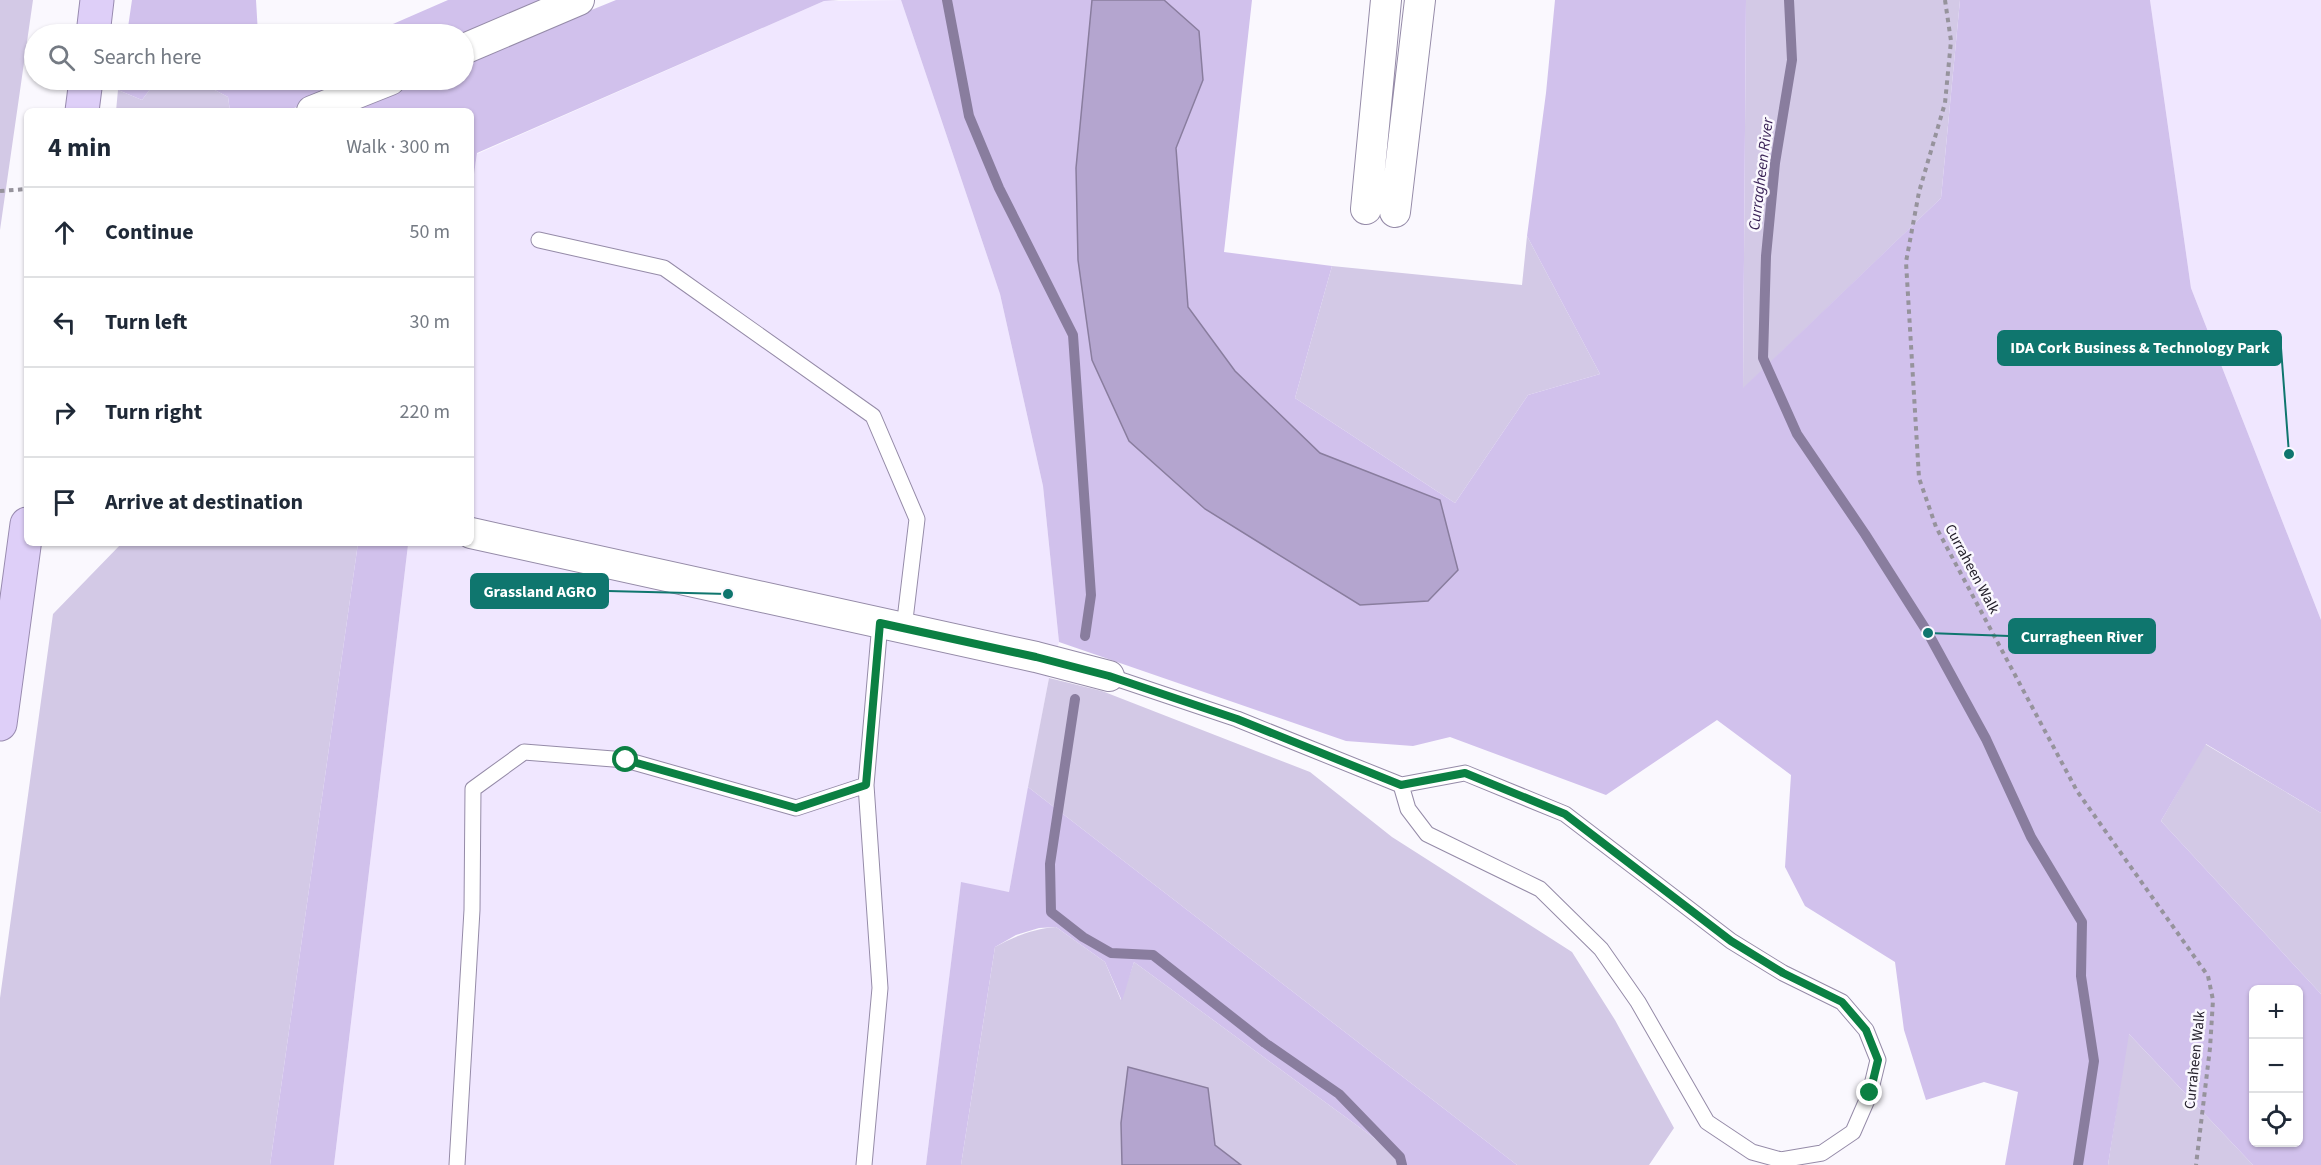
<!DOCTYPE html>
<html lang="en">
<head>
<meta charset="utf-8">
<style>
  :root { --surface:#fff; --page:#f6f6f7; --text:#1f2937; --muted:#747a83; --line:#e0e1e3 }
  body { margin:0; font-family:"Source Sans 3",sans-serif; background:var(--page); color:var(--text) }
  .controls { position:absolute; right:18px; bottom:18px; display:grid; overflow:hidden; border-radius:9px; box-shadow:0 2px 4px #0004 }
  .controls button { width:54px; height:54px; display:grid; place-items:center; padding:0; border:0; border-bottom:2px solid var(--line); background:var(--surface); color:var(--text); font:30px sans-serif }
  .stop { position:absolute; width:18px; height:18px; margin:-14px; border:4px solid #0b8043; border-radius:50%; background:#fff }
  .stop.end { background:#0b8043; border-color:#fff; box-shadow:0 2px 6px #0008 }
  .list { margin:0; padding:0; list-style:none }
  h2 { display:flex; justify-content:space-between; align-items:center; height:78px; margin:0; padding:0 24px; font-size:26px }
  h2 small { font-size:20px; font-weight:400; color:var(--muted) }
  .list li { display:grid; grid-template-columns:39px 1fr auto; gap:18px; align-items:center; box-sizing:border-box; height:90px; padding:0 24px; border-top:2px solid var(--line) }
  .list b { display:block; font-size:22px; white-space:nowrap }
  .list em { font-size:20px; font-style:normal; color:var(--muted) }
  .icon { flex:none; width:33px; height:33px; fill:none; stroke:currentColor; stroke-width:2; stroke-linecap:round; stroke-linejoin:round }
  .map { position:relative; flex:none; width:2321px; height:1165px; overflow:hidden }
  .search { position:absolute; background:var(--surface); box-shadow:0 2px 4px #0004; left:24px; top:24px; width:450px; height:66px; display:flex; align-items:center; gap:15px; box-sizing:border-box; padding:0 21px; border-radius:33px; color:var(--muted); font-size:22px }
  .panel { position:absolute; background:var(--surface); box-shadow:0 2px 4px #0004; left:24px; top:108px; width:450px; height:438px; border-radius:9px }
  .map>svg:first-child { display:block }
</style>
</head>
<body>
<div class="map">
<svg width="2321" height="1165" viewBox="0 0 2321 1165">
  <rect width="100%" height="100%" fill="#faf8fe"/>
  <path fill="#f0e7ff" d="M901,0L1000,294L1043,486L1059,642L1049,678L1009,892L961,883L926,1165H334L408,545L409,543H471V196L477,154L824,1Z
    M2150,0H2321V620L2191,288Z"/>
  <path fill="#d3c9e6" d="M0,0H33L0,230Z
    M1746,0H1960L1941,198L1743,389Z
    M157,80H196L228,97L230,111H116L118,90L142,100Z
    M1527,236L1600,374L1528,395L1455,503L1295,398L1332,266L1522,285Z
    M122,543H358L270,1165H0V998L53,614Z
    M1049,678L1102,691L1310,772L1392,837L1572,952L1615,1020L1674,1128L1649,1165H1517L1028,787Z
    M2205,744L2321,813V994L2161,821Z
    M1056,927L1105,962L1121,1000L1134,962L1400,1157L1402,1165H1241L1215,1145L1208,1088L1121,1123L1122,1165H961L995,947C1015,936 1033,929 1056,927Z
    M2128,1033L2253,1165H2108Z"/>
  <path fill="#d1c1ec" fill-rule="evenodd" d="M132,0H256L258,34H127Z
    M448,0H551L464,34H370Z
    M616,0H839L824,1L477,153L471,196V111H344L421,80H464V62Z
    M901,0H1252L1224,252L1332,266L1295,398L1455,503L1528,395L1600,374L1527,236L1546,93L1555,0H1746L1743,388L1941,198L1960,0H2150L2191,288L2321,620V813L2206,744L2161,821L2321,994V1165H2253L2129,1034L2108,1165H2005L2018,1092L1984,1082L1926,1100L1904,1030L1895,962L1805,906L1785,867L1791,775L1717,720L1606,795L1450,737L1413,746L1346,741L1059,642L1043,486L1000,294ZM2254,990H2298V1142H2254Z
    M120,80H157L142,100L118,90Z
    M196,80H261L262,82L267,80H362L287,111H230L228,97Z
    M358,543H397L408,545L334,1165H270Z
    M1028,787L1517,1165H1402L1400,1157L1134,962L1122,1001L1105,962L1056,927L1039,928L1016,935L995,947L961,1165H926L961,882L1009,892Z"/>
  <path fill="#b4a5cf" stroke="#897d9e" stroke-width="1.5" d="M1092,0H1164L1199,31L1203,80L1176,148L1188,307L1235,371L1320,453L1440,500L1458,570L1428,601L1360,605L1205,509L1129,441L1092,360L1078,260L1076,168Z
    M1128,1067L1208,1088L1215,1145L1241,1165H1122L1121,1123Z"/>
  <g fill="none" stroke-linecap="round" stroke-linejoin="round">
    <path stroke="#897d9e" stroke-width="10" d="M947,0L969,116L999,188L1073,335L1091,595L1085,636
      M1789,0L1792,60L1775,163L1766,256L1763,358L1797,434L1865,534L1928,633L1986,739L2031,837L2082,922L2081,976L2094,1061L2078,1165
      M1075,699L1050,864L1051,912L1083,937L1111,953L1153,955L1265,1043L1339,1094L1400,1157L1402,1165"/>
    <defs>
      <path id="service" d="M539,240L664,268L873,416L917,519L904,628
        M1109,676L1237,719L1401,785L1465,773L1565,814L1731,941L1783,973L1842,1002L1866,1030L1878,1060L1870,1093L1853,1132L1822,1153L1781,1160L1752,1152L1707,1122L1638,1002L1601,949L1540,889L1427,834L1408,809L1401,785
        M457,1165L472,910L473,789L524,752L626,760L796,808L866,785
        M864,1165L880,988L866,785L880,623"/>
      <path id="minor" d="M464,49L579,0
        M312,111L390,80
        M1366,209L1386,0
        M1395,212L1420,0
        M471,533L1036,657L1109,676"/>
      <path id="trunk" d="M93,34L97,0
        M82,111L86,80
        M0,724L27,524"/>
    </defs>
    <use href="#service" stroke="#958ba8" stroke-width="17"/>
    <use href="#minor" stroke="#958ba8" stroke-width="32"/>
    <use href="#trunk" stroke="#988aaf" stroke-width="35"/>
    <path stroke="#96939c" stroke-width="4" stroke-dasharray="4.5 4.5" stroke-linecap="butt" d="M1945,0L1951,41L1945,103L1919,192L1906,262L1919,478L1936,527L2077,791L2208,976L2213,1000L2210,1048L2196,1165
      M0,191L27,189"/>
    <use href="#service" stroke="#fff" stroke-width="15"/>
    <use href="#minor" stroke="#fff" stroke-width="30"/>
    <use href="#trunk" stroke="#decff8" stroke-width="33"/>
  </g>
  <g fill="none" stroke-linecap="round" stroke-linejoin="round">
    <path stroke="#0b8043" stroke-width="8" d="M626,760L796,808L866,785L880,623L1036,657L1109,676L1237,719L1401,785L1465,773L1565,814L1731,941L1783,973L1842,1002L1866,1030L1878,1060L1870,1093"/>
  </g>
  <g text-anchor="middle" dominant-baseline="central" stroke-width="5" stroke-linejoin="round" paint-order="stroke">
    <g font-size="15" fill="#25212c" stroke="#faf8fe">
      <text transform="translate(1972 569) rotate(62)">Curraheen Walk</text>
      <text transform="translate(2195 1060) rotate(-84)">Curraheen Walk</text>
    </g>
    <g font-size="16" font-style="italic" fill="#392256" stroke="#faf8fe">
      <text transform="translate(1761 174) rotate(-83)">Curragheen River</text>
    </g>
  </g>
  <path fill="none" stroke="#0f766e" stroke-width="2" d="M2289 454L2281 348M728 594L608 591M1928 633L2009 636"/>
  <g fill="#0f766e" stroke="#faf8fe" stroke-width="2">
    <circle cx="2289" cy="454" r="6"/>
    <circle cx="728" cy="594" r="6"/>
    <circle cx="1928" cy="633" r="6"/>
  </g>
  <g fill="#0f766e" stroke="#0f766e" stroke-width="2">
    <rect x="1998" y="331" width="283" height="34" rx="6"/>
    <rect x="471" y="574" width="137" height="34" rx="6"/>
    <rect x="2009" y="619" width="146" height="34" rx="6"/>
  </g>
  <g font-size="16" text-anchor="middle" font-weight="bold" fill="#fff">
    <text x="2140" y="353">IDA Cork Business &amp; Technology Park</text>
    <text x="540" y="597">Grassland AGRO</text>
    <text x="2082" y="642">Curragheen River</text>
  </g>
</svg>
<div class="controls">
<button>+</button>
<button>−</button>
<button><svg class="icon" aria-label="locate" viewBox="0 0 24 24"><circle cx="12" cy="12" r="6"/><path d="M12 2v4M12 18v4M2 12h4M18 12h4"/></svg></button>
</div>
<div class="stop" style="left:626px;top:760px"></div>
<div class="stop end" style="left:1870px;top:1093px"></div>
<div class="search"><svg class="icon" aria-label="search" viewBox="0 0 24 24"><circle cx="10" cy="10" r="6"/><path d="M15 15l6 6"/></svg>Search here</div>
<section class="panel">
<h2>4 min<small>Walk · 300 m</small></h2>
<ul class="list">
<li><svg class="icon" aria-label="ahead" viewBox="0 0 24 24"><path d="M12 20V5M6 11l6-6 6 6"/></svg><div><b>Continue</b></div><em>50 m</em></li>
<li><svg class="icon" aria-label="left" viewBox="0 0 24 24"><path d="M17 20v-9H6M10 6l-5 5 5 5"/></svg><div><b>Turn left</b></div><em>30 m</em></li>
<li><svg class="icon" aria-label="right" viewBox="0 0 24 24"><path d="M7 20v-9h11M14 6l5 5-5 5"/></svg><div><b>Turn right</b></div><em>220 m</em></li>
<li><svg class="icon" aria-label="arrive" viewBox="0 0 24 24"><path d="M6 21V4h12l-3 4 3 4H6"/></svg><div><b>Arrive at destination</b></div></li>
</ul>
</section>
</div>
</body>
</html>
